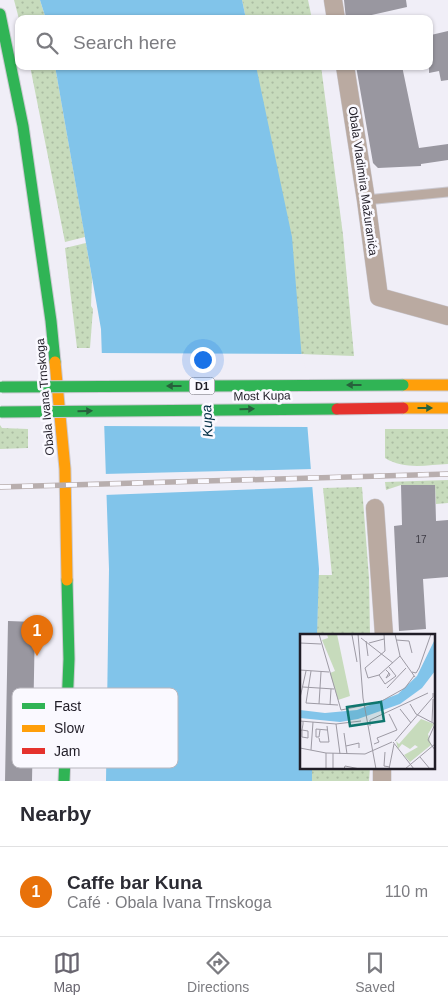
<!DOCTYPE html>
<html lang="en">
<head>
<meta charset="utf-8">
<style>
  :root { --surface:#fff; --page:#f7f7f7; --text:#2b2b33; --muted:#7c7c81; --line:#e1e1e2; --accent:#696670 }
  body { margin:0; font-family:Arial,sans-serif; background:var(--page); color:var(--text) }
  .you { position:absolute; left:202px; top:359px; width:18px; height:18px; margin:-12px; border:4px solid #fff; border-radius:50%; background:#1a73e8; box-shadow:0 0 0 8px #1a73e833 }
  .badge { display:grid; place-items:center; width:32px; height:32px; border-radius:50%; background:var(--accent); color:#fff; font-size:16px; font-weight:700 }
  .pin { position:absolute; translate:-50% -41px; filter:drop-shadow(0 1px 2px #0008) }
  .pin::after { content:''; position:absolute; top:26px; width:18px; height:15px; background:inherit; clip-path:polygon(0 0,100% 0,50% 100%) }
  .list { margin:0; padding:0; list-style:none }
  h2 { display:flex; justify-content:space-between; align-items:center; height:65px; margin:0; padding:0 20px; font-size:21px }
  h2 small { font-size:16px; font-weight:400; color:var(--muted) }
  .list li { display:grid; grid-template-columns:32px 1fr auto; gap:15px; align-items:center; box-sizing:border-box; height:90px; padding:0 20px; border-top:1px solid var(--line) }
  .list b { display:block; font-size:19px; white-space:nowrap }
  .list p { margin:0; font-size:16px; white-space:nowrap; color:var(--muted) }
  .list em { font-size:16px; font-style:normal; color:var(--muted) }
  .icon { flex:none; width:28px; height:28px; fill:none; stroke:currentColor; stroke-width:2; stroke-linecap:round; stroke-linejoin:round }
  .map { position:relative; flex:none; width:448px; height:781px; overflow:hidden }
  .search { position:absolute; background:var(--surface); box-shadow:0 1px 4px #0004; left:15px; right:15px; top:15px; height:55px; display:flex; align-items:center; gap:12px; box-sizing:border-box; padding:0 18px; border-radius:10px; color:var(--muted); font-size:19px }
  .sheet { height:155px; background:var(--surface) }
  nav { display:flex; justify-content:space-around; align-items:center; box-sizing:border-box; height:70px; border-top:1px solid var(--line); background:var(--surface); font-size:14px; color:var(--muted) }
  nav a { display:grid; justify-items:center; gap:2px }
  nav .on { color:var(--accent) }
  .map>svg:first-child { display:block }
</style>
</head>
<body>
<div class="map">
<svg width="448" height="781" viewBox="0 0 448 781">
  <defs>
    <pattern id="grass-dots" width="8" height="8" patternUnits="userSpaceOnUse" patternTransform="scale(1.25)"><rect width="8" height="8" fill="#c7dbbc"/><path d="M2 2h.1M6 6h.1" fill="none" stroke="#abbca2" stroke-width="1.8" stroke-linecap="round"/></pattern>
  </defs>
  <rect width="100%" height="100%" fill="#f0eef7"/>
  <path fill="url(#grass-dots)" d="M14,0H40L46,19H19Z
    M242,0H308L312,19H246Z
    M30,66H55L85,237L65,242Z
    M256,66H321L343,235L354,356L300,354Z
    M86,243L92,278L91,306L93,309L90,348H77L65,248Z
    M0,425L2,428L28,429V448L0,449Z
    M385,429H448V464C427,465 404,470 385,458Z
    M448,480V503L436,504L435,485H401L386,490L385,482Z
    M362,487L369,578L370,635H317L318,575H332L323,488Z
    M312,767H370L369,781H312Z"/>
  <path fill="#81c4ea" d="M40,0H242L246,19H46Z
    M55,66H256L292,237L319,569L317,635H302V767H312V781H106L109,569L101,329Z"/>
  <path fill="#f0eef7" d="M99,353L304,354L310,427L102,426Z
    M313,469L314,487L104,495L103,474Z"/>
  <path fill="#9997a0" d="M344,0H406L407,7L354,19H346Z
    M448,31V80L441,81L439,71L429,73V45H433L431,35Z
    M356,66H402L419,148L448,144V160L421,164V166L378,168L373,163Z
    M401,485H435L436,521L448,520V577L423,579L426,629L399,631L394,526L402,525Z
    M8,621L35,622L32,781H5Z"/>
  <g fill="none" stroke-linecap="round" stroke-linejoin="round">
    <defs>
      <path id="lane" d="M366,200L448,192"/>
      <path id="street" d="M333,0L336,19
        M345,66L366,200L379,297L448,316
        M375,508L384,635
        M382,781V767"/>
      <path id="fast" d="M0,14L23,126L51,321L55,362
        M64,781L69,659L67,580"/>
      <path id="slow" d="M55,362L65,469L67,580
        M403,385H448
        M403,408H448"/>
    </defs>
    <use href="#lane" stroke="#cbc9d1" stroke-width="11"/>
    <use href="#street" stroke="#cbc9d1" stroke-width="19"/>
    <use href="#fast" stroke="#cbc9d1" stroke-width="13"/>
    <use href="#slow" stroke="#cbc9d1" stroke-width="13"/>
    <use href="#lane" stroke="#baaaa1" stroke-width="9"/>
    <use href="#street" stroke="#baaaa1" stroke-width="18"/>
    <use href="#fast" stroke="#30b455" stroke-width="11"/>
    <use href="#slow" stroke="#ff9f0a" stroke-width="11"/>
    <defs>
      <path id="rail" d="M0,487L448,474"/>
    </defs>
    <use href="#rail" stroke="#b8aeae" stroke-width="5.5"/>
    <use href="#rail" stroke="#faf9ff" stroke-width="4" stroke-dasharray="11" stroke-linecap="butt"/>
    <defs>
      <path id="fast-bridge" d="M2,387L403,385
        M1,412L337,409"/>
      <path id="jam-bridge" d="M337,409L403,408"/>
    </defs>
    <use href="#fast-bridge" stroke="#cbc9d1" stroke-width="13" stroke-linecap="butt"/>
    <use href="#jam-bridge" stroke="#cbc9d1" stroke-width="13" stroke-linecap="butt"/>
    <use href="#fast-bridge" stroke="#30b455" stroke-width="11"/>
    <use href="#jam-bridge" stroke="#e5322d" stroke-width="11"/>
  </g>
  <defs><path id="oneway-solid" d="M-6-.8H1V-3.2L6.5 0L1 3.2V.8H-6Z" transform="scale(1.25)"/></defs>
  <g fill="#27613c">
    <use href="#oneway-solid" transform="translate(354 385) rotate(180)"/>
    <use href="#oneway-solid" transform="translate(174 386) rotate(180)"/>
    <use href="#oneway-solid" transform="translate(425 408)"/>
    <use href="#oneway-solid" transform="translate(247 409) rotate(-1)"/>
    <use href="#oneway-solid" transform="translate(85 411) rotate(-1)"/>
  </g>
  <g text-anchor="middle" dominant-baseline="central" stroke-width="5" stroke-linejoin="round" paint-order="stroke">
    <g font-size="10" fill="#3e3c45">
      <text x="421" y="539">17</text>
    </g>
    <rect fill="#faf9ff" stroke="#615f68" stroke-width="1" x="189.5" y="377.5" width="25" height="17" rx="4"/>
    <g font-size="11" font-weight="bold" fill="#201d27">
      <text x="202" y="386">D1</text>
    </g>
    <g font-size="12" fill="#201d27" stroke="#faf9ff">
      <text transform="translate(363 181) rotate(82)">Obala Vladimira Mažuranića</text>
      <text transform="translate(262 396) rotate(-1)">Most Kupa</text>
      <text transform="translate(45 397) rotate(-95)">Obala Ivana Trnskoga</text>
    </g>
    <g font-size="14" font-style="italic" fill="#043045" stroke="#faf9ff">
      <text transform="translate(207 421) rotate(-93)">Kupa</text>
    </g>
  </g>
  <g transform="translate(300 634)">
    <rect width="135" height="135" fill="#f0eef7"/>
    <path d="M27,0H37L50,62L38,66L30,39L35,37L22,6L28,4Z" fill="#c7dbbc"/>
    <path d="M121,85L134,90L128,100L131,111L110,128L104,121L118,113L115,111L110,115L102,110L98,115L96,107L99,110Z" fill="#c7dbbc"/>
    <path d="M135,5V37L122,54L100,70L58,85L40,88L0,84V76L25,79L57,76L98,60L117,42Z" fill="#81c4ea"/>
    <path fill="none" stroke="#9d9aa4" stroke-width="1" d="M19,0L41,76L80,68L105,54L114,42M58,0L63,64L76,135M95,0L100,22L115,43M52,1L57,28M61,4L93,29M96,6L109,7L112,19M66,7L68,22M0,9L21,10M69,9L84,5M89,33L96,42L85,50L79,41L100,22M0,36L29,38M86,36L89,39L90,41L86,44L89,39M11,37L6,69L38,71M112,38L116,39L119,34L131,0M79,41L68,44L65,34L85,17L84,0M3,53L34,55M87,54L106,34M0,64L6,37M19,70L21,38M110,70L116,80L135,90M30,71L31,55M100,75L111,89M89,80L97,96M0,87L36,90L61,87M132,88L133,65M36,90L40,120M135,90L128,106L135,116M70,92V86L128,59M20,96L19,103H16V95L27,96M0,97L2,96L8,97V104L2,103V96L3,90V87M44,99L47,120M19,104L20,108H29L27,92M95,107L133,63V59M93,108L114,135M74,110L79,108L77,104L97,96M46,112L59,109V114M0,114L26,119V135M11,116L13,88M85,118L84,132L90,133M26,119L65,120L92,108M120,123L130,135M33,135V119M44,135L45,132L60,135M89,135L94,110M105,135L135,110"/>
    <path fill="#0f766e" fill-opacity="0.15" stroke="#0f766e" stroke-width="2.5" d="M81,68L84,87L50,92L47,73Z"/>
    <rect width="135" height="135" fill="none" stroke="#201d27" stroke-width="2.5"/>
  </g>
  <rect x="12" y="688" width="166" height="80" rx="8" fill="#faf9ff" stroke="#b9b7be" stroke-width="1"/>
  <rect x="22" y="703" width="23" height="6" fill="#30b455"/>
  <rect x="22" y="725" width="23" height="7" fill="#ff9f0a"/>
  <rect x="22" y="748" width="23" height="6" fill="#e5322d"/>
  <g font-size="14" fill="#201d27">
    <text x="54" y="711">Fast</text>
    <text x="54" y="733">Slow</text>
    <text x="54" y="756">Jam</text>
  </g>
</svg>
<div class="you"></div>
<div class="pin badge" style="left:37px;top:656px;background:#e8710a">1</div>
<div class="search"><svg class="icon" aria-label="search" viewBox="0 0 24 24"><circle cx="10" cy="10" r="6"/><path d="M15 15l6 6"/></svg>Search here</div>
</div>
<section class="sheet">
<h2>Nearby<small></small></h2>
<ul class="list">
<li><span class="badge" style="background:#e8710a">1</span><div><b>Caffe bar Kuna</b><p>Café · Obala Ivana Trnskoga</p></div><em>110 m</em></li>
</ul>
</section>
<nav>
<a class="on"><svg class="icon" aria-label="map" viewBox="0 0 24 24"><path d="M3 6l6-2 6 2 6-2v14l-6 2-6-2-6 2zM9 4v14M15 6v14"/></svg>Map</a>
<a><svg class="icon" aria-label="directions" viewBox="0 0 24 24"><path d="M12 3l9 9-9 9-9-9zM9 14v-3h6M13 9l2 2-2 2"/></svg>Directions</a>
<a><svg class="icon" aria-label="saved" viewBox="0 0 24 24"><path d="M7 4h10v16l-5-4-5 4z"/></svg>Saved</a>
</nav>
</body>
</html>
